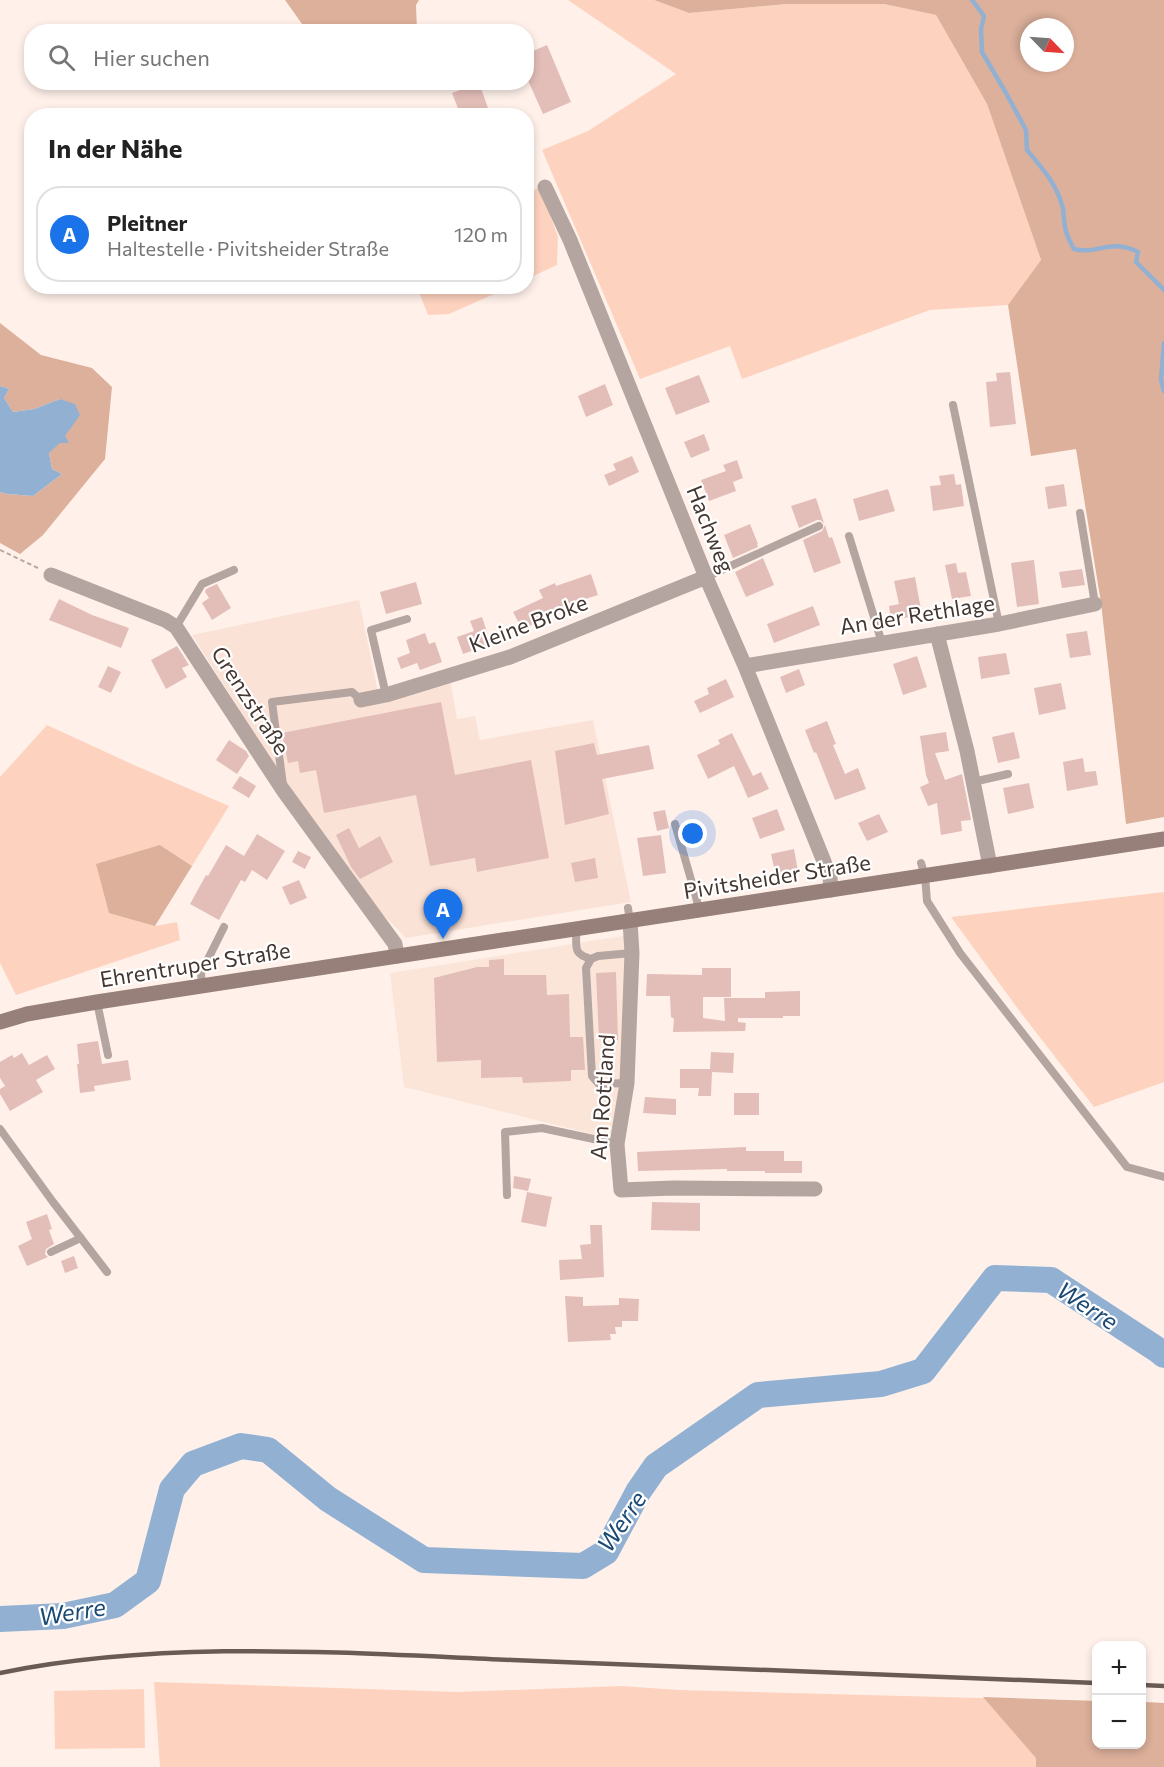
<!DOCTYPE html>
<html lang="de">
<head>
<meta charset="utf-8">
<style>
  :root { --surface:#fff; --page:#f6f6f6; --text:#222; --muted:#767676; --line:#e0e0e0; --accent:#1a73e8 }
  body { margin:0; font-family:Commissioner,sans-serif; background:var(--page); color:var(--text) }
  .controls { position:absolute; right:18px; bottom:18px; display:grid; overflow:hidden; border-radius:12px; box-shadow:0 3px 9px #0003 }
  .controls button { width:54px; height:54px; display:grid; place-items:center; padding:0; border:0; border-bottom:2px solid var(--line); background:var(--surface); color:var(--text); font:30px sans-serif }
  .compass { position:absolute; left:1020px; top:18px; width:54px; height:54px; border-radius:50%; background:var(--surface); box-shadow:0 3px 9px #0003; rotate:115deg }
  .you { position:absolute; left:693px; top:834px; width:21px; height:21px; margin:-15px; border:4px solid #fff; border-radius:50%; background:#1a73e8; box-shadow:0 0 0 9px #1a73e833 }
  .badge { display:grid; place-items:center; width:39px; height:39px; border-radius:50%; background:var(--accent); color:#fff; font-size:20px; font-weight:700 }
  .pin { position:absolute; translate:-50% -50px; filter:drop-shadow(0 2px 3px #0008) }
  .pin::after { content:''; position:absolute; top:32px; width:21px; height:18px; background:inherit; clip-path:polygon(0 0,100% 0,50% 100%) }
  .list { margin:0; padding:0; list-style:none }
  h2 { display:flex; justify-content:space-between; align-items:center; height:78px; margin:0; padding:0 24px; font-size:26px }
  h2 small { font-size:20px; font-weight:400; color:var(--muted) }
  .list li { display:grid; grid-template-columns:39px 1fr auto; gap:18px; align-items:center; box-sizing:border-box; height:96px; margin:0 12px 12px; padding:0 12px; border:2px solid var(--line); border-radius:24px }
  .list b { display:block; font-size:22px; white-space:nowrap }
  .list p { margin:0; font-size:20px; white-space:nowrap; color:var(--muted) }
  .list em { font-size:20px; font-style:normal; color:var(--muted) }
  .icon { flex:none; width:33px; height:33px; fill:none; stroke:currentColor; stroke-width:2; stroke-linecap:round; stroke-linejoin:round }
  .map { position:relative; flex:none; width:1164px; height:1767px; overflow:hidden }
  .search { position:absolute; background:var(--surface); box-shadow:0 3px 9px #0003; left:24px; top:24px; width:510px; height:66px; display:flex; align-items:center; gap:15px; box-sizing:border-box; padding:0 21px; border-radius:24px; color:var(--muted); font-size:22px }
  .panel { position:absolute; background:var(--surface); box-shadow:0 3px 9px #0003; left:24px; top:108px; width:510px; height:186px; border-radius:24px }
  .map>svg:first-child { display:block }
</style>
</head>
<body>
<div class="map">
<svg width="1164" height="1767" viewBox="0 0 1164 1767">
  <rect width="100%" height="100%" fill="#fff1ea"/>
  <path fill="#fbe5d8" d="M635,934L624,1142L404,1087L390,973Z"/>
  <path fill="#fbe2d6" d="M359,600L380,702L450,679L457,719L475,716L480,740L593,720L631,902L406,938L358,889L273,762L192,635Z"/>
  <path fill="#fdd3bf" d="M568,0H654L689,13L787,4H884L936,15L987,104L1041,260L1008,305L930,310L742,379L730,346L640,379L542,150L588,131L676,74Z
    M540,187L558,237L557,265L527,279L526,194Z
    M417,287H510L449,314L428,315Z
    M47,725L134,765L229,806L192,866L160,845L155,926L177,922L180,940L16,995L0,963V777Z
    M1164,892V1082L1094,1107L1021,1013L951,917Z
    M154,1682L457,1692L621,1686L679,1690L1096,1701V1744H1142V1702L1164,1703V1767H160Z
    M144,1689L145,1748L55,1749L54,1691Z"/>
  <path fill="#dcb09b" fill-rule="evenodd" d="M285,0H419L416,5L417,31H307Z
    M654,0H1164V817L1126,824L1101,603L1076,449L1031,456L1008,305L1041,260L987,104L936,15L884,4H787L689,13ZM1029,27H1065V63H1029Z
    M0,323L41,355L92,368L112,387L105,459L43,535L20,554L0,543V492L7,494L33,496L62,474L52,469L49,453L65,436L60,399L34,409L13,412L4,398L9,389L0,386Z
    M160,845L192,866L155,926L109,913L96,864Z
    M983,1697L1096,1701V1744H1142V1702L1164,1703V1767H1036V1758Z"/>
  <path fill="#92b1d2" d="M0,386L9,389L4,398L13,412L34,409L60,399L75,404L80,415L65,436L69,443H60L49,453L52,469L62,474L33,496L7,494L0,492Z"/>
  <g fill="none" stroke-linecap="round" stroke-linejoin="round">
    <path stroke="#92b1d2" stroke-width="4.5" d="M972,0L984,16L981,29L982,52L1006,93L1026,130L1027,150C1041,167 1056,183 1062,205C1064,209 1063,214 1064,218C1064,230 1068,239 1074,249C1097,255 1111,238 1138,252L1136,262L1164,290
      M1164,343L1161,380L1164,391"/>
    <path stroke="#92b1d2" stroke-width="26" d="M0,1619L63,1616L115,1605L148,1581L172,1489L193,1464L241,1446L268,1450L328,1499L424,1560L583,1566L606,1552L638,1492L656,1466L758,1395L881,1384L923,1371L995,1278L1051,1280L1158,1350L1164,1355"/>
  </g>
  <path fill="#e3beb8" d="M547,45L571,102L543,114L526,76V54Z
    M479,83L491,116H461L452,93Z
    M1010,372L1016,424L990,427L986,382L997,381L996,373Z
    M699,375L710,402L676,415L665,388Z
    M605,384L613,405L586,417L578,396Z
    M704,434L710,450L691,458L684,442Z
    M632,456L639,472L609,486L604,475L616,470L613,464Z
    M737,460L743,478L733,482L736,491L709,501L701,480L726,471L723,465Z
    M954,474L956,485L961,484L964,506L933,511L930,486L941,485L939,476Z
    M1064,484L1067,506L1048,509L1045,487Z
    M888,489L895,511L859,521L853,499Z
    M816,498L824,523L820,520H817L799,528L791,506Z
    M750,524L758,544H757L758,547L733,558L724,535Z
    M825,525L829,538L832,537L841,563L814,573L803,540L822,531Z
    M763,558L774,585L746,597L735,572Z
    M1034,560L1039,604L1017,607L1011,563Z
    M956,563L958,573L966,572L971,596L952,599L945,565Z
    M1082,569L1085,585L1062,588L1059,572Z
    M591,574L598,595L563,606L541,616L543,620L522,629L513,612L543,598L539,590L555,583L556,586Z
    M915,577L922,615L891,620L889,606L899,604L894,581Z
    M416,582L422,604L386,614L380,592Z
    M217,584L231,608L212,620L202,603L209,598L205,592L206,589Z
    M59,599L92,615L129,628L121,648L49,620Z
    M813,606L820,625L774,643L767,624Z
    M482,617L491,644L463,654L457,637L474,631L470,621Z
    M1087,631L1091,655L1070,658L1066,634Z
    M425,633L429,644L435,642L442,662L420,670L417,663L401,669L397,658L410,653L406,640Z
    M177,646L189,665L182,668L187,677L166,689L151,660Z
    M1006,653L1010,674L981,679L978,657Z
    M917,656L927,687L903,695L893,664Z
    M108,666L121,672L111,693L98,687Z
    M799,669L805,685L786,693L780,677Z
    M726,679L734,697L700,713L694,701L709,694L707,688Z
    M1061,683L1066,709L1039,715L1034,688Z
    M441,702L455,775L531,760L549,858L477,872L475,858L430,866L416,795L324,813L316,770L300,773L298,761L288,763L282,733Z
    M827,721L836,744L833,745L845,774L858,768L866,789L835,800L816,752L814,753L805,730Z
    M946,732L949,751L935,753L945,780L962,774L971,820L961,821L962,831L941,835L937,803L928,806L920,787L929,783L926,775L920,736Z
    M1014,732L1020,758L998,763L992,737Z
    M732,733L753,776L761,772L769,789L748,798L734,766L708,779L697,755L720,744L718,740Z
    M229,740L246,751L249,756L237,774L216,760Z
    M594,743L597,755L649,745L654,769L602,779L609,814L565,825L555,751Z
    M1083,758L1085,772L1096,771L1098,785L1067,791L1063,762Z
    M240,776L256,786L249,798L232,788Z
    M1029,783L1034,808L1008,814L1003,788Z
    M777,809L785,830L760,839L752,818Z
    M665,810L669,828L657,831L653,812Z
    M879,814L888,832L867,841L858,823Z
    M349,828L359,848L380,836L393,862L360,879L351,867L336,835Z
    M257,834L285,851L267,880L252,870L245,882L241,880L219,920L190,904L206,875L208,876L226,845L244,856Z
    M661,835L666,873L643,876L637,838Z
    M794,849L798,871L776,876L771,854Z
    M298,851L311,857L305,869L292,862Z
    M595,858L598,878L575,882L571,863Z
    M299,880L307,898L290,905L282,887Z
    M504,959V975H546L547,995L569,994L570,1037H583L585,1070H571V1081L523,1083L522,1077L481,1078V1060L437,1062L434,978L477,967H489V960Z
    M702,968H731V997H703V1018L725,1021L724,998H765V992L800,991V1016H783V1018H738V1022L746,1023L745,1031L673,1032L674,1019L671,1017L670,996H646L647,974L702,975Z
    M616,972L618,1040H599L596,973Z
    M98,1041L102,1064L128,1060L131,1080L94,1086L95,1091L80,1093L77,1064H79L77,1044Z
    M711,1052L734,1053L733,1073L712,1072L711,1096H698L699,1088H680V1069H710Z
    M22,1053L29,1065L47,1055L55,1069L36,1080L43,1092L10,1111L0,1094V1089L5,1086L0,1078V1062L12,1055L14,1058Z
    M734,1093H759V1115H734Z
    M645,1097L676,1099V1115L643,1113Z
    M746,1147V1151H784V1161H802V1173H765V1171H727V1169L638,1171L637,1152Z
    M514,1176L531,1179L528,1191L513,1188Z
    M527,1192L552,1197L546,1227L521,1222Z
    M652,1202L700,1203V1231L651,1230Z
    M47,1214L52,1229L49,1230L54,1244L46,1249L45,1254L48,1257L27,1266L18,1246L32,1239L26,1222Z
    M590,1225H602L604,1277L560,1280L559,1260L582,1259L580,1245L591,1244Z
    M74,1256L78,1268L65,1273L61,1261Z
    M565,1296L583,1297V1306L619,1305V1298L639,1299L638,1321H622V1327H615L616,1334H610L611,1340L568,1342Z"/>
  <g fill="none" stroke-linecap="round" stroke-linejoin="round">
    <path stroke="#b7a9a2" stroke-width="2" stroke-dasharray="4.5 3" stroke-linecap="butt" d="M0,550L38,568"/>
    <path stroke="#b5a5a1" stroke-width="8" d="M953,405L999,624
      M1080,513L1095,604
      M849,536L882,643
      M706,577L819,526
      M176,627L202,584L234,570
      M386,695L371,630L407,619
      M973,782L1008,774
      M283,785L272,702L352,692L361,700
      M675,824L696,897L699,910
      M921,863L925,876L927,901L960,953L1127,1167L1164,1177
      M628,908L630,921
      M576,930C577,947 572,954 591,959
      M202,986L201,973L224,927
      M97,1002L108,1055
      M627,1083L599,1084L592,1076L586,968L591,959L598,956L632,953
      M0,1129L53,1202L107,1272
      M507,1195L505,1132L542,1128L617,1144
      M51,1252L81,1238"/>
    <path stroke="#b5a5a1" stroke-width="15" d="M545,187L570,240L706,577L745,666L823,859L830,877L831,890
      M51,575L165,620L176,627L283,790L395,944L397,956
      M937,634L967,751L990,866
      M745,666L999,624L1095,604
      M361,700L386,695L510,657L706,577
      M630,921L632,953L627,1083L617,1144L621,1190L673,1188L815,1189"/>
    <path stroke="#978079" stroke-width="15" d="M0,1022L27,1014L97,1002L1164,839"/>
    <path stroke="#6a5c55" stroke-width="4.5" d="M0,1673C165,1639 344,1653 512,1660C707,1668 902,1675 1096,1683
      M1142,1685L1164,1686"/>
  </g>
  <g text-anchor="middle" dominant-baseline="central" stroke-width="4.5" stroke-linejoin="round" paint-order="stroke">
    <g font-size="22" fill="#443630" stroke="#fff">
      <text transform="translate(711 529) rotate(68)">Hachweg</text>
      <text transform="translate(917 614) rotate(-9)">An der Rethlage</text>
      <text transform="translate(528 623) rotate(-21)">Kleine Broke</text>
      <text transform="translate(251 700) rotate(57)">Grenzstraße</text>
      <text transform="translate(777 876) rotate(-9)">Pivitsheider Straße</text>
      <text transform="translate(195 964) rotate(-9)">Ehrentruper Straße</text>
      <text transform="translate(602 1097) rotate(-86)">Am Rottland</text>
    </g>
    <g font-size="24" font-style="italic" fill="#1a4974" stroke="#fff">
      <text transform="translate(1088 1305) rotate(33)">Werre</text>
      <text transform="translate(621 1521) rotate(-56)">Werre</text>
      <text transform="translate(72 1611) rotate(-9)">Werre</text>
    </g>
  </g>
</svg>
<div class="controls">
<button>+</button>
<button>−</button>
</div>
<svg class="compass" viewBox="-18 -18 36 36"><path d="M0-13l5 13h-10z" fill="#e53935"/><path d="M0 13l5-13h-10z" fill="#767676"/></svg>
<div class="you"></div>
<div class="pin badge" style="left:443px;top:939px">A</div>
<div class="search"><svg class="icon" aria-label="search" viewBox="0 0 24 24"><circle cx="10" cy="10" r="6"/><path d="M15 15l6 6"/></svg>Hier suchen</div>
<section class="panel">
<h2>In der Nähe<small></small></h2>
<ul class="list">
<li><span class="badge">A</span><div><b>Pleitner</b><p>Haltestelle · Pivitsheider Straße</p></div><em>120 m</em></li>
</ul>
</section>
</div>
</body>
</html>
